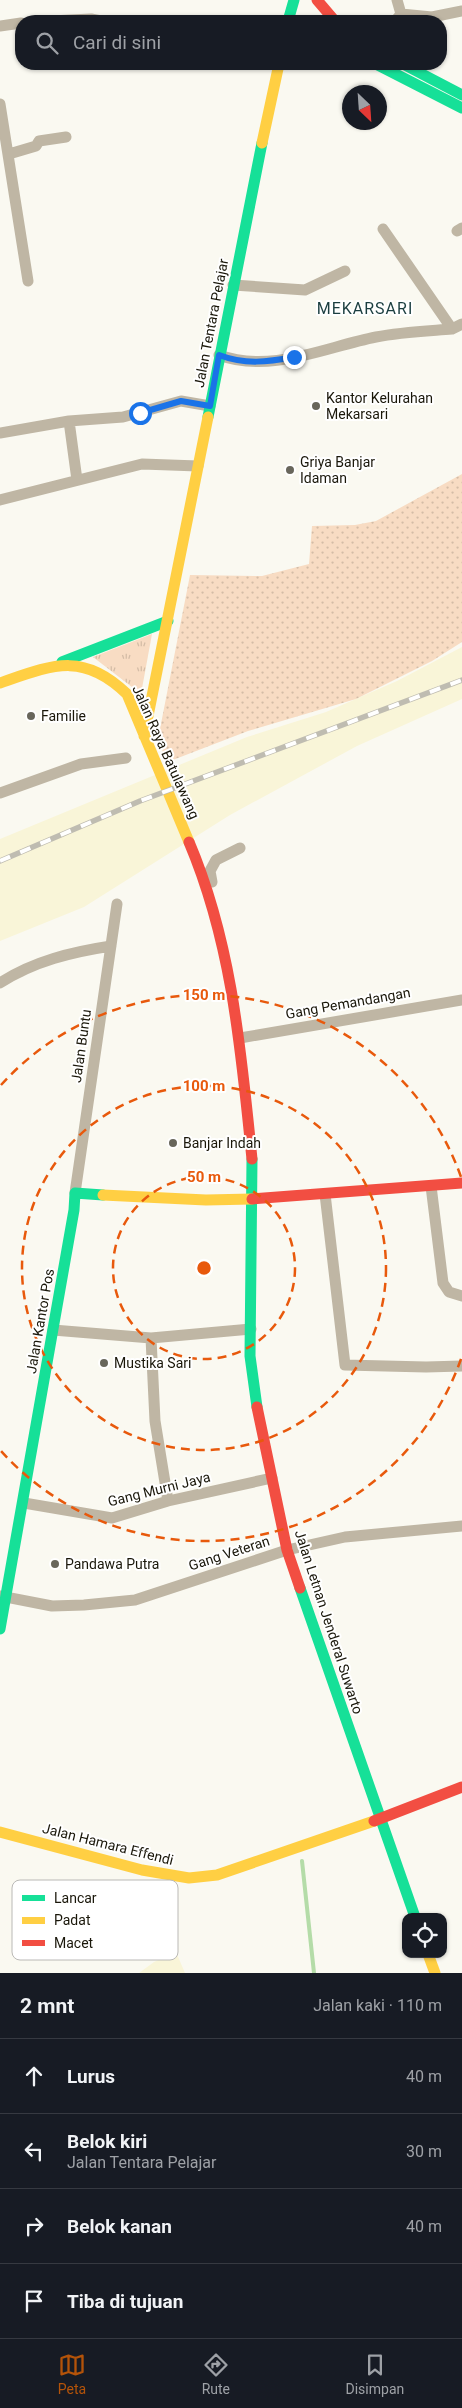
<!DOCTYPE html>
<html lang="id">
<head>
<meta charset="utf-8">
<style>
  :root { --surface:#171b24; --page:#242831; --text:#f1f3f6; --muted:#9ea1a6; --line:#363941; --accent:#b45309 }
  body { margin:0; font-family:Roboto,sans-serif; background:var(--page); color:var(--text) }
  .controls { position:absolute; right:15px; bottom:15px; display:grid; overflow:hidden; border-radius:10px; box-shadow:0 1px 4px #0004 }
  .controls button { width:45px; height:45px; display:grid; place-items:center; padding:0; border:0; border-bottom:1px solid var(--line); background:var(--surface); color:var(--text); font:25px sans-serif }
  .compass { position:absolute; left:342px; top:85px; width:45px; height:45px; border-radius:50%; background:var(--surface); box-shadow:0 1px 4px #0004; rotate:155deg }
  .stop { position:absolute; width:15px; height:15px; margin:-11px; border:4px solid #1a73e8; border-radius:50%; background:#fff }
  .stop.end { background:#1a73e8; border-color:#fff; box-shadow:0 1px 5px #0008 }
  .list { margin:0; padding:0; list-style:none }
  h2 { display:flex; justify-content:space-between; align-items:center; height:65px; margin:0; padding:0 20px; font-size:21px }
  h2 small { font-size:16px; font-weight:400; color:var(--muted) }
  .list li { display:grid; grid-template-columns:32px 1fr auto; gap:15px; align-items:center; box-sizing:border-box; height:75px; padding:0 20px; border-top:1px solid var(--line) }
  .list b { display:block; font-size:19px; white-space:nowrap }
  .list p { margin:0; font-size:16px; white-space:nowrap; color:var(--muted) }
  .list em { font-size:16px; font-style:normal; color:var(--muted) }
  .icon { flex:none; width:28px; height:28px; fill:none; stroke:currentColor; stroke-width:2; stroke-linecap:round; stroke-linejoin:round }
  .map { position:relative; flex:none; width:462px; height:1973px; overflow:hidden }
  .search { position:absolute; background:var(--surface); box-shadow:0 1px 4px #0004; left:15px; right:15px; top:15px; height:55px; display:flex; align-items:center; gap:12px; box-sizing:border-box; padding:0 18px; border-radius:20px; color:var(--muted); font-size:19px }
  .sheet { height:365px; background:var(--surface) }
  nav { display:flex; justify-content:space-around; align-items:center; box-sizing:border-box; height:70px; border-top:1px solid var(--line); background:var(--surface); font-size:14px; color:var(--muted) }
  nav a { display:grid; justify-items:center; gap:2px }
  nav .on { color:var(--accent) }
  .map>svg:first-child { display:block }
</style>
</head>
<body>
<div class="map">
<svg width="462" height="1973" viewBox="0 0 462 1973">
  <defs>
    <pattern id="grass-dots" width="8" height="8" patternUnits="userSpaceOnUse" patternTransform="scale(1.25)"><rect width="8" height="8" fill="#f8dcc3"/><path d="M2 2h.1M6 6h.1" fill="none" stroke="#d4bca6" stroke-width="1.8" stroke-linecap="round"/></pattern>
    <pattern id="park-tufts" width="24" height="20" patternUnits="userSpaceOnUse" patternTransform="scale(1.25)"><rect width="24" height="20" fill="#f8dcc3"/><path d="M3 7l-1-3M5 7V3M7 7l1-3M15 17l-1-3M17 17v-4M19 17l1-3" fill="none" stroke="#d4bca6"/></pattern>
  </defs>
  <rect width="100%" height="100%" fill="#faf9f1"/>
  <path fill="#f9f5d8" d="M462,647V699L357,746L230,815L84,907L0,941V839L247,737L326,712L397,681Z
    M176,1952L185,1973H139L154,1962Z"/>
  <path fill="url(#grass-dots)" d="M462,474V642L432,661L356,699L248,731L165,763L159,734L190,575L262,576L309,564L312,526L355,525L376,521Z"/>
  <path fill="url(#park-tufts)" d="M152,634L141,694L93,657Z"/>
  <g fill="none" stroke-linecap="round" stroke-linejoin="round">
    <path stroke="#b4dca8" stroke-width="4" d="M302,1861L314,1973"/>
    <path stroke="#bfb6a4" stroke-width="11" d="M401,14L432,17L462,11
      M37,21H51
      M51,21L91,19L101,21
      M395,21L401,14L397,0
      M0,26L21,23
      M0,104L28,281
      M9,154L36,146L39,141L66,137
      M383,229L452,329
      M457,231L462,228
      M233,285L305,290L345,271
      M219,355C271,374 325,347 376,337C401,332 427,331 452,329L462,324
      M69,421L123,417L181,401L210,406
      M0,433L69,421L77,480
      M0,500L142,464L198,466
      M0,793L81,764L126,758
      M212,882L210,871L216,860L240,848
      M0,983C34,961 72,952 111,946
      M240,1038L462,1000
      M431,1186L443,1283L449,1292L462,1296
      M75,1193L117,904
      M325,1194L345,1365L426,1367L462,1366
      M53,1330L151,1338L251,1329
      M151,1338L155,1421L168,1501
      M24,1503L112,1518L168,1501L272,1478
      M0,1596L52,1606L84,1605L135,1600L287,1550L345,1537L462,1526"/>
    <path stroke="#16e098" stroke-width="11" d="M288,21L294,0
      M376,64L462,108
      M403,64L462,95
      M208,417L262,143
      M62,662L168,621
      M252,1159L250,1356L257,1407
      M300,1588L415,1917
      M0,1629L74,1210L75,1193L103,1195"/>
    <path stroke="#ffcf43" stroke-width="11" d="M262,143L279,64
      M0,683C52,665 83,651 127,694L189,842
      M144,736L208,417
      M103,1195L206,1200L252,1199
      M0,1832L142,1870L189,1878L217,1875L374,1821
      M428,1954L435,1973"/>
    <path stroke="#f24e42" stroke-width="11" d="M317,0L335,21
      M189,842C232,943 241,1051 252,1159
      M252,1199L462,1183
      M257,1407L287,1550L300,1588
      M374,1821L462,1787"/>
    <defs>
      <path id="rail" d="M0,861L140,801L462,680"/>
    </defs>
    <use href="#rail" stroke="#bfbcb1" stroke-width="5.5"/>
    <use href="#rail" stroke="#fff" stroke-width="4" stroke-dasharray="11" stroke-linecap="butt"/>
  </g>
  <g fill="none" stroke-linecap="round" stroke-linejoin="round">
    <path stroke="#1a73e8" stroke-width="6" d="M140,413L181,401L210,406L219,355C245,365 268,362 294,357"/>
  </g>
  <g fill="none" stroke="#e8590c" stroke-width="2.5" stroke-dasharray="9 6">
    <circle cx="204" cy="1268" r="91"/>
    <circle cx="204" cy="1268" r="182"/>
    <path d="M461 1359A273 273 0 0 1 1 1451M1 1085A273 273 0 0 1 461 1177"/>
  </g>
  <g fill="#68665b" stroke="#fff" stroke-width="2">
    <circle cx="316" cy="406" r="5"/>
    <circle cx="290" cy="470" r="5"/>
    <circle cx="31" cy="716" r="5"/>
    <circle cx="173" cy="1143" r="5"/>
    <circle cx="104" cy="1363" r="5"/>
    <circle cx="55" cy="1564" r="5"/>
  </g>
  <g text-anchor="middle" dominant-baseline="central" stroke-width="4" stroke-linejoin="round" paint-order="stroke">
    <g font-size="14" fill="#1a170a" stroke="#fff">
      <text transform="translate(211 323) rotate(-79)">Jalan Tentara Pelajar</text>
      <text transform="translate(166 752) rotate(66)">Jalan Raya Batulawang</text>
      <text transform="translate(348 1003) rotate(-10)">Gang Pemandangan</text>
      <text transform="translate(81 1046) rotate(-82)">Jalan Buntu</text>
      <text transform="translate(40 1321) rotate(-80)">Jalan Kantor Pos</text>
      <text transform="translate(159 1489) rotate(-14)">Gang Murni Jaya</text>
      <text transform="translate(229 1553) rotate(-18)">Gang Veteran</text>
      <text transform="translate(329 1622) rotate(72)">Jalan Letnan Jenderal Suwarto</text>
      <text transform="translate(108 1844) rotate(14)">Jalan Hamara Effendi</text>
    </g>
    <g font-size="14" fill="#1a170a" stroke="#fff" text-anchor="start">
      <text x="326" y="398">Kantor Kelurahan<tspan x="326" dy="16">Mekarsari</tspan></text>
      <text x="300" y="462">Griya Banjar<tspan x="300" dy="16">Idaman</tspan></text>
      <text x="41" y="716">Familie</text>
      <text x="183" y="1143">Banjar Indah</text>
      <text x="114" y="1363">Mustika Sari</text>
      <text x="65" y="1564">Pandawa Putra</text>
    </g>
    <g font-size="16" letter-spacing="1" fill="#1b3e40" stroke="#fff">
      <text x="365" y="308">MEKARSARI</text>
    </g>
  </g>
  <rect x="12" y="1880" width="166" height="80" rx="8" fill="#fff" stroke="#bab9b6" stroke-width="1"/>
  <rect x="22" y="1895" width="23" height="6" fill="#16e098"/>
  <rect x="22" y="1917" width="23" height="7" fill="#ffcf43"/>
  <rect x="22" y="1940" width="23" height="6" fill="#f24e42"/>
  <g font-size="14" fill="#1a170a">
    <text x="54" y="1903">Lancar</text>
    <text x="54" y="1925">Padat</text>
    <text x="54" y="1948">Macet</text>
  </g>
  <circle cx="204" cy="1268" r="8" fill="#e8590c" stroke="#fff" stroke-width="2.5"/>
  <g font-size="15" text-anchor="middle" font-weight="bold" fill="#e8590c" stroke="#fff" stroke-width="4" stroke-linejoin="round" paint-order="stroke">
    <text x="204" y="1000">150 m</text>
    <text x="204" y="1091">100 m</text>
    <text x="204" y="1182">50 m</text>
  </g>
</svg>
<div class="controls">
<button><svg class="icon" aria-label="locate" viewBox="0 0 24 24"><circle cx="12" cy="12" r="6"/><path d="M12 2v4M12 18v4M2 12h4M18 12h4"/></svg></button>
</div>
<svg class="compass" viewBox="-18 -18 36 36"><path d="M0-13l5 13h-10z" fill="#e53935"/><path d="M0 13l5-13h-10z" fill="#9ea1a6"/></svg>
<div class="stop" style="left:140px;top:413px"></div>
<div class="stop end" style="left:294px;top:357px"></div>
<div class="search"><svg class="icon" aria-label="search" viewBox="0 0 24 24"><circle cx="10" cy="10" r="6"/><path d="M15 15l6 6"/></svg>Cari di sini</div>
</div>
<section class="sheet">
<h2>2 mnt<small>Jalan kaki · 110 m</small></h2>
<ul class="list">
<li><svg class="icon" aria-label="ahead" viewBox="0 0 24 24"><path d="M12 20V5M6 11l6-6 6 6"/></svg><div><b>Lurus</b></div><em>40 m</em></li>
<li><svg class="icon" aria-label="left" viewBox="0 0 24 24"><path d="M17 20v-9H6M10 6l-5 5 5 5"/></svg><div><b>Belok kiri</b><p>Jalan Tentara Pelajar</p></div><em>30 m</em></li>
<li><svg class="icon" aria-label="right" viewBox="0 0 24 24"><path d="M7 20v-9h11M14 6l5 5-5 5"/></svg><div><b>Belok kanan</b></div><em>40 m</em></li>
<li><svg class="icon" aria-label="arrive" viewBox="0 0 24 24"><path d="M6 21V4h12l-3 4 3 4H6"/></svg><div><b>Tiba di tujuan</b></div></li>
</ul>
</section>
<nav>
<a class="on"><svg class="icon" aria-label="map" viewBox="0 0 24 24"><path d="M3 6l6-2 6 2 6-2v14l-6 2-6-2-6 2zM9 4v14M15 6v14"/></svg>Peta</a>
<a><svg class="icon" aria-label="directions" viewBox="0 0 24 24"><path d="M12 3l9 9-9 9-9-9zM9 14v-3h6M13 9l2 2-2 2"/></svg>Rute</a>
<a><svg class="icon" aria-label="saved" viewBox="0 0 24 24"><path d="M7 4h10v16l-5-4-5 4z"/></svg>Disimpan</a>
</nav>
</body>
</html>
